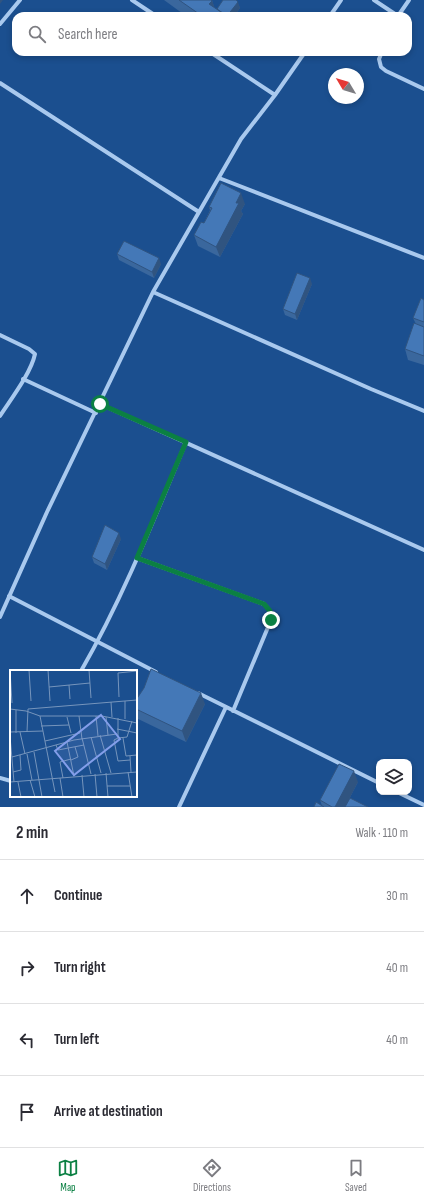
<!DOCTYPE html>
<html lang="en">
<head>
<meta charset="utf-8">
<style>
  :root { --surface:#fff; --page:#f7f7f7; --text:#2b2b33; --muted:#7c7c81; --line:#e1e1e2; --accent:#0b8043 }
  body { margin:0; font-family:"Sofia Sans Condensed",sans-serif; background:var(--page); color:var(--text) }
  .controls { position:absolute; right:12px; bottom:12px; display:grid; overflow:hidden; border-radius:8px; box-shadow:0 2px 6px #0003 }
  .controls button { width:36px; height:36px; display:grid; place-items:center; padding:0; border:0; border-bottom:1px solid var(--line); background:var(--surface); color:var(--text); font:20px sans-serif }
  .compass { position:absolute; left:328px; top:68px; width:36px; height:36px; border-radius:50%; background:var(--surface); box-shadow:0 2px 6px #0003; rotate:308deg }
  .stop { position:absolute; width:12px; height:12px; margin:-9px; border:3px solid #0b8043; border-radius:50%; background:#fff }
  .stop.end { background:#0b8043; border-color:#fff; box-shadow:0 1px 4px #0008 }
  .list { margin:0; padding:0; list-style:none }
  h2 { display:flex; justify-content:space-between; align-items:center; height:52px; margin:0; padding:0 16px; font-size:17px }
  h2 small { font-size:13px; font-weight:400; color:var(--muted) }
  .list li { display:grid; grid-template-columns:26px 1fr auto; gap:12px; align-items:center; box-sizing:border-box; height:72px; padding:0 16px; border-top:1px solid var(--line) }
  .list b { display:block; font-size:15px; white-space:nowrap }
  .list em { font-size:13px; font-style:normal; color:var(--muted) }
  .icon { flex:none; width:22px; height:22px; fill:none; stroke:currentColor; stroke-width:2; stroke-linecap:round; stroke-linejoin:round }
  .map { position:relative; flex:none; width:424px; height:807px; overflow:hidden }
  .search { position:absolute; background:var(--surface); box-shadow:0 2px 6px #0003; left:12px; right:12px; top:12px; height:44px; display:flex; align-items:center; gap:10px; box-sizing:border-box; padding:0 14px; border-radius:12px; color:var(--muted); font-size:15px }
  .sheet { height:340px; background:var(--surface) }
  nav { display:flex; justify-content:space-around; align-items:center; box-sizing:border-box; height:56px; border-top:1px solid var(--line); background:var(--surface); font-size:11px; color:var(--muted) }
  nav a { display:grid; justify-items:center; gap:2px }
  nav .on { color:var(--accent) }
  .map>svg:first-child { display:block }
</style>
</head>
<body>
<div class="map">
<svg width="424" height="807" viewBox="0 0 424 807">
  <rect width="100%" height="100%" fill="#1b4f8f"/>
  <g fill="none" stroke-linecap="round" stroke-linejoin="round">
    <path stroke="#a9c9ee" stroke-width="4" d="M132,0L156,16
      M374,0L398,16
      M330,16L341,0
      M398,16L409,0
      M0,24L20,0
      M210,52L275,95
      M382,52L379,59L381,67L386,71L424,89
      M0,83L199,212
      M219,178L424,258
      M153,292L371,389L424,411
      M0,335L29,349L35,354C31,373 11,399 0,416
      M23,379L96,413
      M100,404L424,550
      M137,558L264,604L270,611L271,620L233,711
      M9,596L156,672
      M0,617L47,512L153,292L241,139L275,95L305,52
      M81,671C123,598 154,519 186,442
      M198,693L379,783
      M0,778L11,781
      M397,792L424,805
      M179,807L226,707"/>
  </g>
  <path fill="#3a679d" d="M164,0H212L214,7L217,9L223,0H236L240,8L234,16H186Z
    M245,204L241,211L243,214L220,257L198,246L194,235L204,223L210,210L209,207Z
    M117,254L161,264L154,278L119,260Z
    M312,284L297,320L285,315L283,309Z
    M424,300V365L408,360L405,349L416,324L413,318Z
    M121,539L107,570L94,563L92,557Z
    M144,688L205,704L186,742L136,718V700Z
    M358,782L345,807H314L322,806L320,800Z"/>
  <path fill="#305480" d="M0,0H3L0,4Z
    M209,0H212L217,15L209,4Z
    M238,2L240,8L234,16H227Z
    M241,193L245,204L241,211L243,214L220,257L216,247Z
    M159,258L161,264L154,278L152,272Z
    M310,278L312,284L297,320L295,314Z
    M119,533L121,539L107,570L105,564Z
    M201,693L205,704L186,742L182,731Z
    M354,771L358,782L345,807H335Z"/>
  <path fill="#4478b7" stroke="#305480" d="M179,0H211L212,1L209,4L227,16H202Z
    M223,0H236L238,2L227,16L217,9Z
    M221,183L241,193L236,203H239L216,247L194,235L201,222L204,223L212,208L209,207Z
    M124,241L159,258L152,272L117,254Z
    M297,273L310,278L295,314L283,309Z
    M421,298L424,300V322L413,318Z
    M414,323L424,327V356L405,349Z
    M105,525L119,533L105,564L92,557Z
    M151,669L201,693L182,731L136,709V700L144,688Z
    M339,764L354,771L335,807H332L320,800Z
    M350,798L368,807H345Z
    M316,802L324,807H314Z"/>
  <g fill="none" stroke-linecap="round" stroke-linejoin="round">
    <path stroke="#0b8043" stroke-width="5" d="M100,404L186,442L137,558L264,604L270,611L271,620"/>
  </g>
  <g transform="translate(10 670)">
    <rect width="127" height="127" fill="#1b4f8f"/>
    <path fill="none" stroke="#7695bc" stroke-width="1" d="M0,0L2,33M19,0L21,31M38,0L40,31M79,0L81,28M59,15L60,29M39,17L80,13M109,27L108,3L127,1M115,31V49M101,32L102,47M0,39L16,41L30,46H92L127,53M30,46L45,122M69,46L72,69M86,46L88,66M57,47L61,63M96,47L98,65M108,48V68L104,70L108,91L120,90M31,56L59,55M107,59L127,63M0,62L33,61M10,62L15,84M17,62L18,39L127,30M6,63V40M90,65L101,103M0,66L4,112M81,67L91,103M72,68L81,104M108,68L117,67L122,51M113,68L116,86L127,85M35,71L70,63M57,72L64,106M46,75L48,80L74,75M24,82L32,127M17,84L22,110M120,86L121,102M2,87L64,70L107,64M61,90L68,87L65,77M3,102L11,100L10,85M118,102L122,127M96,103L98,127M85,104L87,127M72,105L74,127M50,108L53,127M53,108L50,92L61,89M20,110L25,127M0,112L127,102M8,112L11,127M97,116H120"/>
    <path fill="#839eea" fill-opacity="0.15" stroke="#839eea" stroke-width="2" d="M91,45L110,69L64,105L45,81Z"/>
    <rect width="127" height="127" fill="none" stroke="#fff" stroke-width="2"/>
  </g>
</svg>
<div class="controls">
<button><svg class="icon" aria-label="layers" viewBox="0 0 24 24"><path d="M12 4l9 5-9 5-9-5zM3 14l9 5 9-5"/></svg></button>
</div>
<svg class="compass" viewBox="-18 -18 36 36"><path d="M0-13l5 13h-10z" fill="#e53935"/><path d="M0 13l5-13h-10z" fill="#7c7c81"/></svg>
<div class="stop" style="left:100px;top:404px"></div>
<div class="stop end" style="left:271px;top:620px"></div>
<div class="search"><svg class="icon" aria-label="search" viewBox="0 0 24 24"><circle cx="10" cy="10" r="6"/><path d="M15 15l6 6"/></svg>Search here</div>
</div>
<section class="sheet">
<h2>2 min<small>Walk · 110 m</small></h2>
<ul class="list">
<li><svg class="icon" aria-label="ahead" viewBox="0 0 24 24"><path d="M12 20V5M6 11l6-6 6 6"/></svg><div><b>Continue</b></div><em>30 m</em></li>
<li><svg class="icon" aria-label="right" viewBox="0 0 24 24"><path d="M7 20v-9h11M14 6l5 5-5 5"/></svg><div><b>Turn right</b></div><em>40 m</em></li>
<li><svg class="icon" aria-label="left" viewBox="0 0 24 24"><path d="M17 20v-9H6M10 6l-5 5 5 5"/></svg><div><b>Turn left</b></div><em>40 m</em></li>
<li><svg class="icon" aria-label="arrive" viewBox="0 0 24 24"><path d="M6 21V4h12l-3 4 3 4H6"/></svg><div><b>Arrive at destination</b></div></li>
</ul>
</section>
<nav>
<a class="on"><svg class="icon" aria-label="map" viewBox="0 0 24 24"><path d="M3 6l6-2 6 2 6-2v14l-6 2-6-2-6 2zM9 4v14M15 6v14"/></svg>Map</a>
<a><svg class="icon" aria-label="directions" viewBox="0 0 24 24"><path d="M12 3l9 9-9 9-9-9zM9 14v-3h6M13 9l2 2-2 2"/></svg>Directions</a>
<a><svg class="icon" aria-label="saved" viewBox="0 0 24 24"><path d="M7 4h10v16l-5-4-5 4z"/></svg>Saved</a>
</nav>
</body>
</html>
